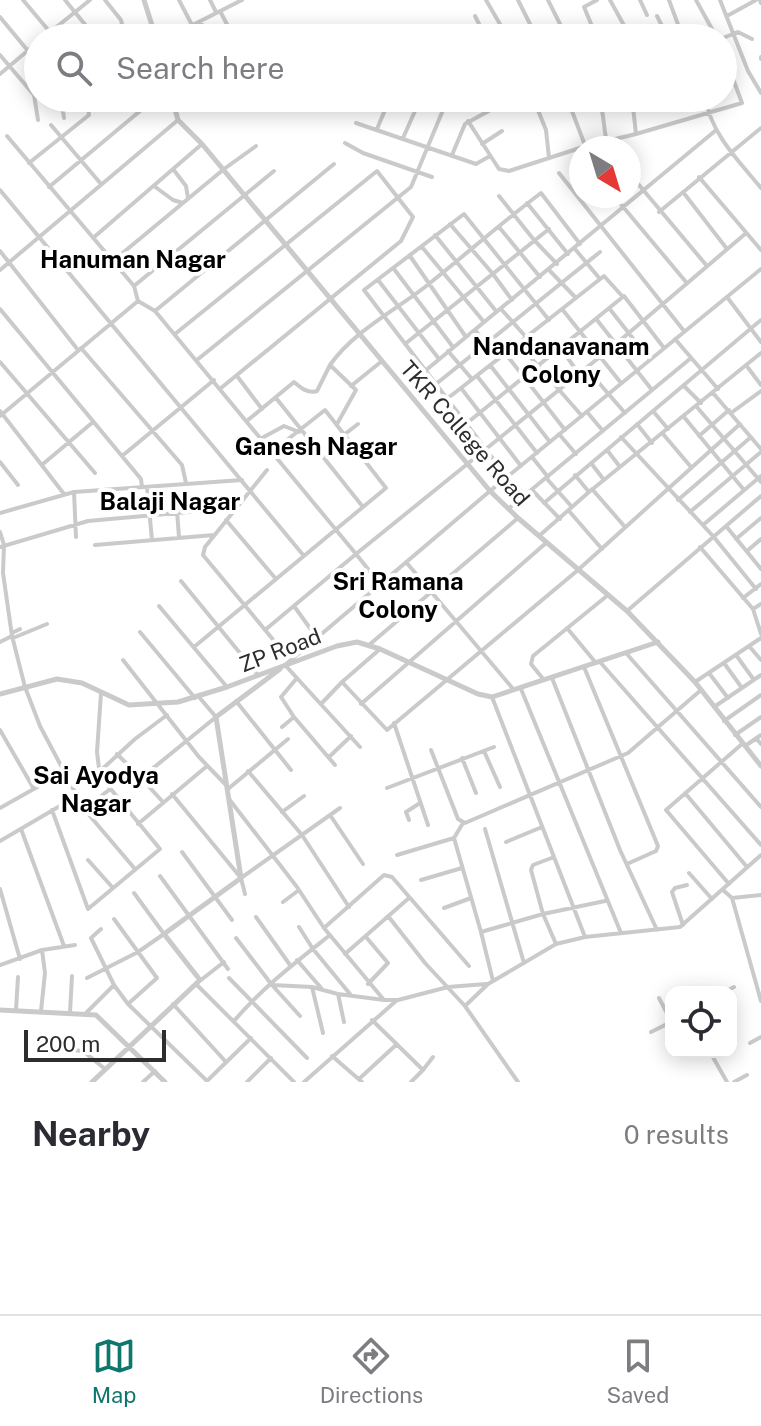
<!DOCTYPE html>
<html lang="en">
<head>
<meta charset="utf-8">
<style>
  :root { --surface:#fff; --page:#f2f2f3; --text:#2b2b33; --muted:#7c7c81; --line:#e1e1e2; --accent:#0f766e }
  body { margin:0; font-family:"Public Sans",sans-serif; background:var(--page); color:var(--text) }
  .controls { position:absolute; right:24px; bottom:24px; display:grid; overflow:hidden; border-radius:16px; box-shadow:0 4px 20px #0003 }
  .controls button { width:72px; height:72px; display:grid; place-items:center; padding:0; border:0; border-bottom:2px solid var(--line); background:var(--surface); color:var(--text); font:40px sans-serif }
  .compass { position:absolute; left:569px; top:136px; width:72px; height:72px; border-radius:50%; background:var(--surface); box-shadow:0 4px 20px #0003; rotate:142deg }
  .scale { position:absolute; left:24px; bottom:20px; width:142px; box-sizing:border-box; padding-left:8px; border:4px solid #2d2d2d; border-top:0; font-size:22px; line-height:28px; white-space:nowrap; color:#2d2d2d; -webkit-text-stroke:6px #fff; paint-order:stroke }
  .list { margin:0; padding:0; list-style:none }
  h2 { display:flex; justify-content:space-between; align-items:center; height:104px; margin:0; padding:0 32px; font-size:34px }
  h2 small { font-size:26px; font-weight:400; color:var(--muted) }
  .icon { flex:none; width:44px; height:44px; fill:none; stroke:currentColor; stroke-width:2; stroke-linecap:round; stroke-linejoin:round }
  .map { position:relative; flex:none; width:761px; height:1082px; overflow:hidden }
  .search { position:absolute; background:var(--surface); box-shadow:0 4px 20px #0003; left:24px; right:24px; top:24px; height:88px; display:flex; align-items:center; gap:20px; box-sizing:border-box; padding:0 28px; border-radius:44px; color:var(--muted); font-size:30px }
  .sheet { height:232px; background:var(--surface) }
  nav { display:flex; justify-content:space-around; align-items:center; box-sizing:border-box; height:112px; border-top:2px solid var(--line); background:var(--surface); font-size:22px; color:var(--muted) }
  nav a { display:grid; justify-items:center; gap:4px }
  nav .on { color:var(--accent) }
  .map>svg:first-child { display:block }
</style>
</head>
<body>
<div class="map">
<svg width="761" height="1082" viewBox="0 0 761 1082">
  <rect width="100%" height="100%" fill="#fff"/>
  <g fill="none" stroke-linecap="round" stroke-linejoin="round">
    <path stroke="#cacaca" stroke-width="4" d="M23,0L55,38
      M65,0L96,38
      M105,0L121,20L125,38
      M179,0L192,25
      M210,0L216,12
      M486,0L508,38
      M518,0L537,38
      M548,0L567,38
      M597,0L584,7L597,38
      M610,0L626,29
      M640,0L647,15
      M669,0L683,38
      M696,0L717,38
      M720,0L748,71L761,93
      M760,0L761,3
      M220,11L232,34
      M475,16L486,38
      M657,16L668,38
      M727,16L756,0
      M0,17L38,63
      M200,21L209,38
      M457,27L463,38
      M635,28L638,38
      M567,37L593,27
      M43,38L90,0
      M167,38L242,0
      M723,38L738,32L752,39
      M0,55L34,95L38,120
      M761,57V59
      M0,74L38,42
      M61,98L64,118
      M113,98L114,109
      M533,98L546,130L549,158
      M567,98L586,148
      M598,98C606,114 602,132 609,148
      M632,98L636,134L742,103L723,52
      M705,98C712,135 738,160 761,188
      M633,100L648,98
      M468,121L499,169L509,171L586,146L636,134
      M356,123L476,164L490,156
      M51,125L101,184
      M377,129L390,98
      M7,136L134,286L138,301L155,311L356,554L265,630
      M403,138L419,102L417,98
      M345,143L363,153L432,177
      M482,144L502,131
      M452,155L465,124L512,98
      M29,163L89,115L87,98
      M173,169L186,186L188,198
      M559,173L684,331
      M629,173L707,266
      M699,177L761,250
      M154,186L173,200L183,203
      M49,187L140,111L138,98
      M0,190L304,556
      M683,192L727,249
      M499,196L534,240L557,264
      M614,196L686,282
      M527,203L568,254
      M659,212L761,128
      M450,224L493,274L512,300
      M499,227L540,277
      M435,235L496,311
      M93,238L202,144
      M422,247L484,322
      M575,249L600,279
      M0,251L78,350
      M410,256L466,337
      M113,261L224,169L256,146
      M394,269L453,347
      M0,270L178,120
      M550,271L576,298
      M378,280L439,359
      M134,286L274,171
      M727,297L761,342
      M609,308L650,360
      M0,309L141,479L142,487
      M501,309L526,337
      M562,309L621,383
      M155,311L334,164
      M597,320L652,390
      M475,330L498,359
      M175,334L377,171L413,217L401,241L221,388
      M675,339L718,389
      M518,343L582,416
      M405,344L549,229
      M560,347L579,374
      M81,348L182,465L186,483
      M448,351L472,379
      M505,353L565,430
      M197,360L411,187L448,98
      M0,362L95,473
      M490,365L550,442
      M746,365L761,385
      M586,368L625,413
      M425,371L715,131
      M237,376L262,409
      M477,376L537,453
      M436,384L600,252
      M351,386L382,361
      M684,386L701,403
      M461,388L604,276L623,297
      M713,393L761,449
      M448,398L461,388L521,466
      M696,406L761,482
      M0,411L64,494
      M653,411L668,429
      M587,412L603,431
      M731,413L761,391
      M0,416L138,301
      M684,417L744,490
      M248,420L294,382C301,388 308,394 317,391L330,365
      M467,423L624,296L664,348
      M337,424L356,390L330,365C353,332 394,311 425,287C464,256 501,223 541,193L580,244
      M637,424L652,443
      M345,434L358,424
      M559,434L576,454
      M663,434L691,467
      M699,436L729,410
      M621,437L713,536L756,589
      M262,438L284,426L299,432
      M607,450L620,467
      M273,451L325,410L386,488L363,507L276,398
      M122,456L214,380
      M532,457L548,477
      M365,460L386,443
      M0,462L18,485
      M591,463L604,480
      M43,464L93,422
      M267,470L205,547L203,555L290,660
      M575,475L589,492
      M547,479L572,507
      M147,487L152,540
      M592,489L625,527
      M532,490L560,519
      M74,492L76,537
      M525,495L507,477L364,290L464,214L549,320
      M678,500L751,437
      M544,503L761,320
      M508,509L691,358
      M177,511L179,537
      M569,511L602,549
      M690,512L761,452
      M0,513L74,492L242,480
      M226,520L276,579
      M703,525L761,476
      M726,526L761,569
      M0,532L4,545L3,573L12,636L25,687L40,726L77,796L0,841
      M539,536L589,492L761,353
      M736,539L761,518
      M95,545L214,535
      M0,547L88,521L233,508
      M700,547L753,609L761,634
      M747,551L761,539
      M406,562L514,690
      M181,581L258,675
      M380,584L356,554L617,343L745,234
      M743,598L761,584
      M159,606L227,687
      M294,606L317,638
      M753,609L761,604
      M627,611L761,496
      M567,628L596,663
      M140,632L195,698
      M12,633L20,629
      M13,638L47,624
      M0,642L12,636
      M369,645L518,518
      M749,646L761,660
      M194,647L363,507
      M380,649L342,682L387,730L578,570L740,424
      M626,653L761,807
      M736,655L754,680
      M123,660L199,757L225,784
      M600,662L761,845
      M724,663L742,688
      M584,667L658,846L656,851L627,864
      M709,673L728,698
      M552,678L620,850L657,930
      M544,680L531,664L533,656L608,595
      M695,682L761,638
      M521,689L621,933
      M492,697L585,937
      M236,701L291,770
      M321,704L342,682
      M361,704L546,543
      M714,707L761,675
      M294,717L281,697L297,678
      M724,721L761,695
      M394,723L428,825
      M282,727L294,717L335,765
      M0,730L34,789
      M735,735L761,717
      M756,738L761,744
      M745,746L761,735
      M360,747L285,665L490,491L761,269
      M431,750L458,819L465,823L628,753L701,690
      M484,751L500,787
      M117,754L141,778L216,717L199,697
      M329,757L351,736
      M462,758L476,793
      M248,771L302,835L349,907
      M99,772L135,739L167,715
      M141,778L163,802
      M387,788L494,747
      M228,789L288,739
      M685,793L747,867
      M172,794L241,878L245,894
      M77,796L84,809L135,869
      M229,799L297,887L324,928
      M0,808L64,772
      M84,809L109,790
      M52,810L88,909L160,849L100,776L97,752L101,693
      M282,812L304,796
      M330,815L363,864
      M409,820L406,812L420,803
      M138,824L207,766
      M21,829L64,946
      M485,829L524,963
      M454,838L463,823
      M506,842L542,827
      M182,852L232,920
      M397,855L454,838L481,932
      M554,857L533,865L531,870L543,914L605,901
      M88,860L113,888
      M689,873L712,899
      M160,876L228,969
      M241,878L340,808
      M421,880L462,868
      M729,884L666,810L742,744
      M0,889L20,959
      M723,890L732,898L761,1001
      M732,898L761,895
      M283,902L299,890
      M444,908L471,898
      M388,916L425,963L465,1006L518,1082
      M256,917L290,965
      M114,919L157,978L128,1004
      M683,925L672,892L675,888L687,885
      M299,927L313,949L350,994
      M101,929L91,938L114,985L128,1004L207,1081
      M366,937L388,963L368,984
      M236,938L272,985L300,1016
      M345,954L409,898
      M297,960L322,989
      M0,965L42,950L75,945
      M87,978L138,952L164,934L134,893
      M229,978L307,1058
      M201,980L224,962
      M493,981L481,932L543,914L556,944
      M196,984L294,1082
      M272,985L312,987L338,994L384,1000H398L448,987L486,984
      M312,987L323,1033
      M725,992L734,987
      M338,994L344,1022
      M659,998L671,1021
      M384,1000L324,928L384,875L392,877L469,966
      M173,1004L226,1062
      M465,1006L488,984L556,944L585,937L680,927L761,855
      M16,1010L18,977
      M41,1011L45,973L42,950
      M70,1012L72,976
      M86,1013L114,985
      M372,1020L423,1070L433,1057
      M234,1021C262,988 296,962 330,935
      M651,1032L671,1022
      M750,1043L761,1037
      M39,1047L83,1051L105,1069
      M710,1052L727,1082
      M332,1056L362,1082
      M359,1079L397,1044
      M207,1081L251,1038
      M143,1082L155,1071
      M247,1082L271,1058
      M304,1082L396,1001
      M411,1082L423,1070
      M734,1082L747,1075"/>
    <path stroke="#cacaca" stroke-width="5" d="M144,0L156,38
      M172,98L178,120L202,144L490,491L518,518L627,611L695,682L761,766
      M0,694L57,679L82,683L129,705L178,702L227,687L337,646L357,642L380,649L478,694L492,697L658,642
      M0,1010L96,1015L165,1082
      M92,1082L200,980L164,934L241,878L216,717L280,669"/>
  </g>
  <g text-anchor="middle" dominant-baseline="central" stroke-width="8" stroke-linejoin="round" paint-order="stroke">
    <g font-size="22" fill="#2d2d2d" stroke="#fff">
      <text transform="translate(465 433) rotate(49)">TKR College Road</text>
      <text transform="translate(280 650) rotate(-21)">ZP Road</text>
    </g>
    <g font-size="24" font-weight="bold" fill="#000" stroke="#fff">
      <text x="133" y="259">Hanuman Nagar</text>
      <text x="561" y="346">Nandanavanam<tspan x="561" dy="28">Colony</tspan></text>
      <text x="316" y="446">Ganesh Nagar</text>
      <text x="170" y="501">Balaji Nagar</text>
      <text x="398" y="581">Sri Ramana<tspan x="398" dy="28">Colony</tspan></text>
      <text x="96" y="775">Sai Ayodya<tspan x="96" dy="28">Nagar</tspan></text>
    </g>
  </g>
</svg>
<div class="controls">
<button><svg class="icon" aria-label="locate" viewBox="0 0 24 24"><circle cx="12" cy="12" r="6"/><path d="M12 2v4M12 18v4M2 12h4M18 12h4"/></svg></button>
</div>
<svg class="compass" viewBox="-18 -18 36 36"><path d="M0-13l5 13h-10z" fill="#e53935"/><path d="M0 13l5-13h-10z" fill="#7c7c81"/></svg>
<div class="scale">200 m</div>
<div class="search"><svg class="icon" aria-label="search" viewBox="0 0 24 24"><circle cx="10" cy="10" r="6"/><path d="M15 15l6 6"/></svg>Search here</div>
</div>
<section class="sheet">
<h2>Nearby<small>0 results</small></h2>
<ul class="list">
</ul>
</section>
<nav>
<a class="on"><svg class="icon" aria-label="map" viewBox="0 0 24 24"><path d="M3 6l6-2 6 2 6-2v14l-6 2-6-2-6 2zM9 4v14M15 6v14"/></svg>Map</a>
<a><svg class="icon" aria-label="directions" viewBox="0 0 24 24"><path d="M12 3l9 9-9 9-9-9zM9 14v-3h6M13 9l2 2-2 2"/></svg>Directions</a>
<a><svg class="icon" aria-label="saved" viewBox="0 0 24 24"><path d="M7 4h10v16l-5-4-5 4z"/></svg>Saved</a>
</nav>
</body>
</html>
